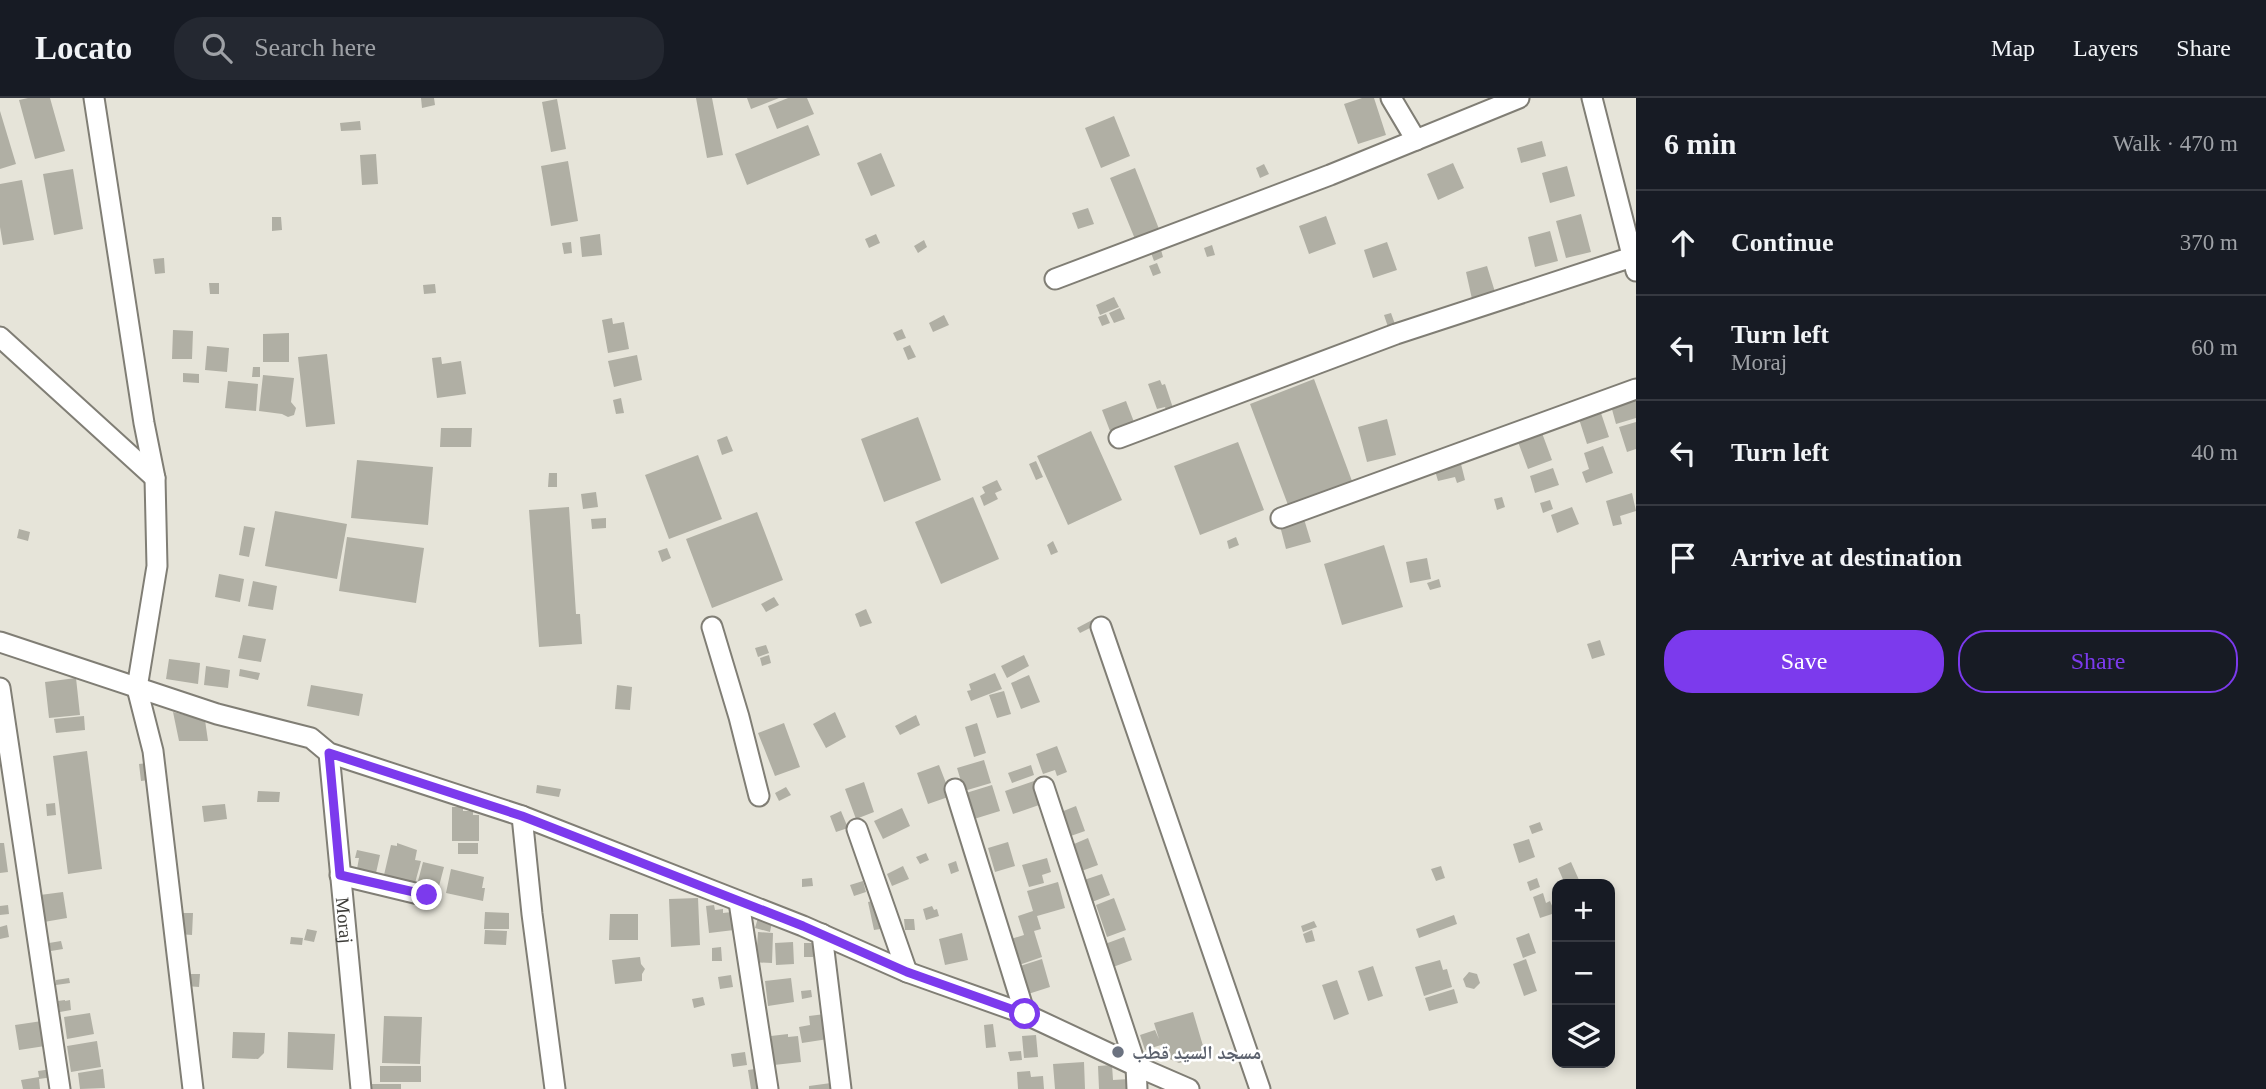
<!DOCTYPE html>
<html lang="en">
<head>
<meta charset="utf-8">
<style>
  :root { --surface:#171b24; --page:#242831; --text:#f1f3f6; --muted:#9ea1a6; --line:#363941; --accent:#7c3aed }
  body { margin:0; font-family:"Times New Roman","Noto Naskh Arabic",serif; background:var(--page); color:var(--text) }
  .controls { position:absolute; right:21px; bottom:21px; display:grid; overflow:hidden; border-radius:14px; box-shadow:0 4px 10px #0003 }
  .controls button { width:63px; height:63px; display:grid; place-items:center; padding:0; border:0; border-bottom:2px solid var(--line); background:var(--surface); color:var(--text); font:35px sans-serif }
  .stop { position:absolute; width:21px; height:21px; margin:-16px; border:5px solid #7c3aed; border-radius:50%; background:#fff }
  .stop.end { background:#7c3aed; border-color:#fff; box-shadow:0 2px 7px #0008 }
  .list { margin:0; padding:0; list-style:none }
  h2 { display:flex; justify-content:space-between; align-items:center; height:91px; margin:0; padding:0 28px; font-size:30px }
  h2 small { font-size:23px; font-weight:400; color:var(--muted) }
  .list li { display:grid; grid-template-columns:46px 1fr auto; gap:21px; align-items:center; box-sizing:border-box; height:105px; padding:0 28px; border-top:2px solid var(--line) }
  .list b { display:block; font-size:26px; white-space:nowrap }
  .list p { margin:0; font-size:23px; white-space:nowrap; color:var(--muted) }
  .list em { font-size:23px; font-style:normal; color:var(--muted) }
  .actions { display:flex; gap:14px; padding:21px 28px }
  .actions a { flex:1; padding:16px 0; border:2px solid var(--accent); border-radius:28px; text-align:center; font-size:24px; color:var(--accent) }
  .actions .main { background:var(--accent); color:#fff }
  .icon { flex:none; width:38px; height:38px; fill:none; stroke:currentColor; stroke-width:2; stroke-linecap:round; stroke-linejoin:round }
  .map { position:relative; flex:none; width:1636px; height:991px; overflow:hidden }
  header { display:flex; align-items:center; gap:42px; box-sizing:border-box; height:98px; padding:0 35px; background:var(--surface); border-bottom:2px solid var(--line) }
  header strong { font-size:33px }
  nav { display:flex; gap:38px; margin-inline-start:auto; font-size:24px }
  .search { width:490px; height:63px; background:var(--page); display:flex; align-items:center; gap:18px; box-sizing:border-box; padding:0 24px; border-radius:28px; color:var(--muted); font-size:26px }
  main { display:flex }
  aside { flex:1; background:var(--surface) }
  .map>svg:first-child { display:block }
</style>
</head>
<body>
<header>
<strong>Locato</strong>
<div class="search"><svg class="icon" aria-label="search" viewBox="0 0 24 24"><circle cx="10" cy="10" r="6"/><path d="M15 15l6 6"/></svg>Search here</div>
<nav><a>Map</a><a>Layers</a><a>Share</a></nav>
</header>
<main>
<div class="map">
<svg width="1636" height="991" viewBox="0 0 1636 991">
  <rect width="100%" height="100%" fill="#e6e4d9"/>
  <path fill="#b0afa4" d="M28,0H50L65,53L35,61L19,2Z
    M421,0H434L435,7L422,10Z
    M696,0H712L723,57L707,60Z
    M747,0H779L751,11Z
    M788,0H807L814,16L777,31L768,8Z
    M1362,0H1374L1386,37L1358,46L1344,6Z
    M557,1L566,51L551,54L542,4Z
    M0,13L16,66L0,71Z
    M1114,18L1130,58L1101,70L1085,30Z
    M360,23L361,32L341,33L340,25Z
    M808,27L820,57L747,87L735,56Z
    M1542,43L1546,58L1521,65L1517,50Z
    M881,55L895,88L871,98L857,65Z
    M376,56L378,86L362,87L360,57Z
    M568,63L578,123L551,128L541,68Z
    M1453,65L1464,90L1438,102L1427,76Z
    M1264,66L1269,76L1260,80L1256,70Z
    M1567,68L1575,98L1550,105L1542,75Z
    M1135,70L1159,131L1135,141L1110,80Z
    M73,71L83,131L54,137L43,76Z
    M22,82L34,142L3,147L0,129V86Z
    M1088,110L1094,126L1078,131L1072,115Z
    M1581,116L1591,154L1566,160L1556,123Z
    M1326,118L1336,146L1309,156L1299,128Z
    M272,119H281L282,132L272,133Z
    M1550,133L1558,163L1535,169L1528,139Z
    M600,136L602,157L582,159L580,139Z
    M876,136L880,145L869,150L865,141Z
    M924,142L927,149L918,155L914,148Z
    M571,144L572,155L564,156L562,145Z
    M1387,144L1397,172L1373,180L1364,152Z
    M1212,147L1215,157L1207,159L1204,150Z
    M1160,148L1163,159L1154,163L1150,152Z
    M164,160L165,175L155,176L153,161Z
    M1157,165L1161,175L1153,178L1149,168Z
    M1487,168L1495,194L1472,201L1466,174Z
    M209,185H219V196H210Z
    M435,186L436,195L424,196L423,187Z
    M1114,199L1119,209L1100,217L1096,207Z
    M1120,210L1125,221L1114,225L1109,215Z
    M1391,215L1396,229L1389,232L1384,217Z
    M1106,216L1110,225L1102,228L1098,219Z
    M944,217L949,227L933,234L929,225Z
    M612,220L613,226L624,224L629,251L608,255L602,222Z
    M902,231L906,240L897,243L893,235Z
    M173,232L193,233L192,261H172Z
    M289,235V264H263V236Z
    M910,247L916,259L908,262L903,250Z
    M207,248L229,250L227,274L205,272Z
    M327,256L335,326L306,329L298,259Z
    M637,257L642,282L614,289L608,263Z
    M441,259L442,266L461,263L466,296L437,300L432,260Z
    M253,269H260V279H252Z
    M183,275L199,276V285L183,284Z
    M263,277L294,280L291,304L296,310L294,317L288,319L282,316L259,313Z
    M1314,281L1352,383L1288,407L1250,306Z
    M1160,282L1162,287L1165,286L1173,310L1166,312L1165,309L1157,311L1148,286Z
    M228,283L258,286L256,313L225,310Z
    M1636,297V320L1616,326L1610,304Z
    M621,300L624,315L616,316L613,302Z
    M1126,303L1134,324L1110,333L1102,312Z
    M1599,309L1609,339L1587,346L1579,321Z
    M918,319L941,382L884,404L861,341Z
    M1387,321L1396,357L1367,364L1358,329Z
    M1636,324V351L1627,354L1619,329Z
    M441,330H472L471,349H440Z
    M1091,333L1122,402L1068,427L1037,358Z
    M1542,335L1552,362L1528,371L1518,344Z
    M727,338L733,353L722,357L717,342Z
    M1238,344L1264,412L1200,437L1174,368Z
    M1603,348L1613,375L1586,385L1582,374L1589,371L1584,355Z
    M698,357L722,421L669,441L645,377Z
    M1459,358L1465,382L1457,385L1455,379L1438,383L1433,366Z
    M357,362L433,369L428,427L351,420Z
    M1036,363L1043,379L1036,382L1029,366Z
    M1553,370L1559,387L1535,395L1530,378Z
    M549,375H557V389H548Z
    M997,382L1002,392L995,395L998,401L984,408L980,398L985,395L982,389Z
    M596,394L598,409L583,411L581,396Z
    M1632,395L1636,413L1620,418L1622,426L1613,428L1606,403Z
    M973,399L999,461L941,486L915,424Z
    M1502,399L1505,409L1497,412L1494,401Z
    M1550,402L1553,411L1543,415L1540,405Z
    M569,409L576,516H580L582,546L539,549L529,412Z
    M1572,409L1579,426L1557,435L1551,417Z
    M275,413L347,426L337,481L265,468Z
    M757,414L783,482L712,510L686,441Z
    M606,420V430L592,431L591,421Z
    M1304,421L1311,444L1286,451L1280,428Z
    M244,428L255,430L249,459L239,457Z
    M19,431L30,434L28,443L17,440Z
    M347,439L424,450L416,505L339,493Z
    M1236,439L1239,447L1229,451L1227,443Z
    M1053,443L1058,454L1051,457L1047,447Z
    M1384,447L1403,509L1342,527L1324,466Z
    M667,450L671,460L662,464L658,453Z
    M1427,460L1431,481L1410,485L1406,464Z
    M219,476L244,481L240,504L215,499Z
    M1439,481L1441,489L1430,492L1427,485Z
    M253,483L277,488L273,512L248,508Z
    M774,499L779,507L766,514L761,506Z
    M866,511L872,525L860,529L855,516Z
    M1094,521L1096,527L1080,535L1077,530Z
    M243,537L266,541L261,564L238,560Z
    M1600,542L1605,557L1592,561L1587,546Z
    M766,547L769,555L758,559L755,550Z
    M769,557L771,565L762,568L760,560Z
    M1024,557L1029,568L1007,580L1001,568Z
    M169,561L200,565L198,586L166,581Z
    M206,568L230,572L228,590L204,587Z
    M240,571L260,575L258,582L239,578Z
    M995,575L1002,591L971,603L967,593L971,592L969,586Z
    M1029,577L1040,604L1021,611L1011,585Z
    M76,580L80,617L49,620L45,584Z
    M311,587L363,596L359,618L307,608Z
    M617,587L632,589L630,612L615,611Z
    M1004,593L1011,616L997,620L989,597Z
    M173,614L205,622L208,643H179Z
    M835,614L846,639L826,650L813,626Z
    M916,617L920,627L900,637L895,628Z
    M84,618L85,632L56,635L54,621Z
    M784,625L800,669L775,678L758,635Z
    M977,625L986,655L974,659L965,629Z
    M1057,648L1067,674L1057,678L1055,672L1043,676L1036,656Z
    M87,653L102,771L68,776L53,658Z
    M984,662L991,685L964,693L957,670Z
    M147,665L149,682L141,683L139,666Z
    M939,667L951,698L928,706L917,675Z
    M1031,667L1034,677L1012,685L1008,675Z
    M1034,683L1042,706L1013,716L1005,693Z
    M864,684L874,714L856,721L845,691Z
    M537,687L561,691L559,699L536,695Z
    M992,687L1000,713L974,721L966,695Z
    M786,689L791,697L779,703L775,695Z
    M258,693L280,694L279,704H257Z
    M55,705L56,717L47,718L46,706Z
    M225,706L227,721L204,724L202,708Z
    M1076,708L1085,733L1065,740L1056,716Z
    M452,709H463V713H473V717H479V743H452Z
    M902,710L910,728L883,741L874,723Z
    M841,713L848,730L836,734L830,718Z
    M1540,724L1543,732L1532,736L1529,728Z
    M1088,740L1098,767L1076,775L1067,749Z
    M1529,741L1535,759L1519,765L1513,746Z
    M1008,744L1015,768L995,774L988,750Z
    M0,745H4L8,774L0,775Z
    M397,745L417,752L415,762L421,763L415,785L384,777L391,747L397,748Z
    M458,745H478V756H458Z
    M357,752L380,757L376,775L357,771L359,760H355Z
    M926,755L929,762L920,766L916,759Z
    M1047,760L1051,774L1042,777L1044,785L1029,789L1022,767Z
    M956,763L959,773L951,776L948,766Z
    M423,764L444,769L438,792L417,787Z
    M1571,764L1579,782L1565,786L1558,770Z
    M903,768L909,781L892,788L887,776Z
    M1441,768L1445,780L1436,783L1431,771Z
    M451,771L484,779L482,790H485L483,803L446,795Z
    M1102,776L1110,797L1092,804L1084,782Z
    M812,780L813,788L802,789V781Z
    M1537,780L1540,789L1530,793L1527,784Z
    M863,783L866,794L854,798L850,787Z
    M1058,784L1065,810L1037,818L1041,831L1034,833L1042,859L1019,867L1011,841L1024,837L1018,818L1033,813L1027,793Z
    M63,794L67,820L44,824L40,797Z
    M1543,795L1546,805L1550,803L1555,815L1540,820L1533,799Z
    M698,800L700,847L671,849L669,801Z
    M1114,800L1126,832L1107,839L1096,807Z
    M881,801L887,830L874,832L868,804Z
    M8,807L9,816L0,817V808Z
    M714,807L715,812L723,811V815L732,814L734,832L709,835L706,808Z
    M932,808L934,812L937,811L939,818L926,822L923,811Z
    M485,814L509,815V831H484Z
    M179,815H193L192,837L178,836Z
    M610,816H638V842H609Z
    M1454,817L1457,826L1419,840L1416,831Z
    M758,820L772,824L770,834L755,830Z
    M904,821H914L915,832H905Z
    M1314,823L1317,829L1303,834L1301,828Z
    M7,827L9,839L0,841V829Z
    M307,831L317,833L314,844L304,842Z
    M485,832L507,833L506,847L484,846Z
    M1312,832L1315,843L1306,845L1303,836Z
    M758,834L773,835L772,865L749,864L750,848L757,849Z
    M962,835L968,862L945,867L939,841Z
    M1529,835L1536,855L1523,860L1516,840Z
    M291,839L303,840L302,847L290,846Z
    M1124,839L1132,862L1113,869L1105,846Z
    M61,843L63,851L51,853L49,845Z
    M793,844L794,866L776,867L775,845Z
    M804,845H813V859H804Z
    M721,849L722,863H712V850Z
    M640,859L641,866L645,871L642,876V883L615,886L612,862Z
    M1042,861L1050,889L1025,897L1017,869Z
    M1526,861L1537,893L1524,898L1513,866Z
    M1440,862L1443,872L1447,871L1452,889L1424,898L1415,869Z
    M1373,868L1383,898L1368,903L1358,873Z
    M1469,874L1477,876L1480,885L1474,891L1466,889L1463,881Z
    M187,876H200L199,889L186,888Z
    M731,877L733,889L720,891L718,879Z
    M69,880L70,885L56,887V882Z
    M791,880L794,904L768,908L765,883Z
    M1337,882L1349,916L1334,922L1322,887Z
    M1454,891L1458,905L1429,913L1425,900Z
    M811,892L812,899L802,901L801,893Z
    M703,899L705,907L694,910L692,901Z
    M65,902V903L70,902L71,912L60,914L58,903Z
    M1193,914L1206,958L1179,965L1165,959L1161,947L1145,952L1140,937L1155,932L1159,941L1154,925Z
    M90,915L94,936L67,941L64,919Z
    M825,916L828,941L802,945L799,929L810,927L809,918Z
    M384,918L422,919L420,966L382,965Z
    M42,923L45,948L19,952L15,927Z
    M993,926L996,949L986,950L984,927Z
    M233,934L265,935L264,955L258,961L232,960Z
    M288,934L335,936L333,972L287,970Z
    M788,936V939L798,938L801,964L774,967L771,938Z
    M1036,937L1038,959L1024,960L1022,938Z
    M97,943L101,969L71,974L67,948Z
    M1021,953L1022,962L1010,963L1008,954Z
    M745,954L747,967L733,969L731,956Z
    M1084,964L1085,991H1055L1053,966Z
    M1112,967L1113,982L1129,981L1130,991H1099L1098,968Z
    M380,968H421V984H380Z
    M762,970L765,991H751L748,972Z
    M52,971L53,979L39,981L40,991H23L21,982L39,979L38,973Z
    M103,971L105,990L80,991L78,975Z
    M1030,973L1031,979L1043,978L1044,991H1018L1017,974Z
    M831,985L832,991H809V988Z
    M371,986H401V991H371Z"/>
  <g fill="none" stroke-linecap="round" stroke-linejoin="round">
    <defs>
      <g id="minor">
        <path d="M94,0L144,325L155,380L157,468L137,590L153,653L193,991"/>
        <path d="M1391,0L1416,42"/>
        <path d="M1592,0L1636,173"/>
        <path d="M1055,181L1330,77L1519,0"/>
        <path d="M0,239L155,380"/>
        <path d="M1119,340L1396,236L1632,159"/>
        <path d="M1281,420L1636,291"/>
        <path d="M712,529L739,619L759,698"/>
        <path d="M1101,529L1260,991"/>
        <path d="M0,544L217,616L311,640L329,655L522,718L803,828L907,874L1025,916L1136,968L1189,991"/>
        <path d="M0,590L60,991"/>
        <path id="s1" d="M329,655L361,991"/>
        <path d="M1044,689L1136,968L1137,991"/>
        <path d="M955,691L1025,916"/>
        <path d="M522,718L532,816L555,991"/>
        <path d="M857,731L907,874"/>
        <path d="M340,777L427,798"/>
        <path d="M739,804L768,991"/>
        <path d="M822,836L841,991"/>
      </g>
    </defs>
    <use href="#minor" stroke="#807e75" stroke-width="23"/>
    <use href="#minor" stroke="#fff" stroke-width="19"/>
  </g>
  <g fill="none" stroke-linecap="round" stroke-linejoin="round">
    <path stroke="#7c3aed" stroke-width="9" d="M427,797L340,777L329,655L522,718L803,828L907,874L1025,916"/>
  </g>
  <circle fill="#6b7280" stroke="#fff" stroke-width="2.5" cx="1118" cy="954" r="7"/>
  <g text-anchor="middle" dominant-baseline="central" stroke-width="5" stroke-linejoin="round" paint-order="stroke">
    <g font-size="19" fill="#3e3d39" stroke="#fff">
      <text stroke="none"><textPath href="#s1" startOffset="168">Moraj</textPath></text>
    </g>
    <g font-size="19" font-weight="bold" fill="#5b616d" stroke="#fff" text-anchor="start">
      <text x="1132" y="954">مسجد السيد قطب</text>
    </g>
  </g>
</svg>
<div class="controls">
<button>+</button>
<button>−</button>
<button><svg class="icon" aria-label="layers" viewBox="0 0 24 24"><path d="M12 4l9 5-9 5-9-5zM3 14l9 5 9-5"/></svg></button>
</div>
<div class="stop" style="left:1025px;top:916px"></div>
<div class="stop end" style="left:427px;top:797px"></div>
</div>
<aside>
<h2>6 min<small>Walk · 470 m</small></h2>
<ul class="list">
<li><svg class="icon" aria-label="ahead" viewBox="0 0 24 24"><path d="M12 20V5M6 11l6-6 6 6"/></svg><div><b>Continue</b></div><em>370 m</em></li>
<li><svg class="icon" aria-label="left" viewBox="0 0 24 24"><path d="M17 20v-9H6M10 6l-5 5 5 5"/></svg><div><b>Turn left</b><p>Moraj</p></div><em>60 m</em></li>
<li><svg class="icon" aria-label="left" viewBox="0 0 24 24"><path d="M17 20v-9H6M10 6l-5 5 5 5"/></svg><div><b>Turn left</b></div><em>40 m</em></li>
<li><svg class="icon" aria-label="arrive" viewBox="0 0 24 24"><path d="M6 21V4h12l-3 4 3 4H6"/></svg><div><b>Arrive at destination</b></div></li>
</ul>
<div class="actions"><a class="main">Save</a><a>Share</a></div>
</aside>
</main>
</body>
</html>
